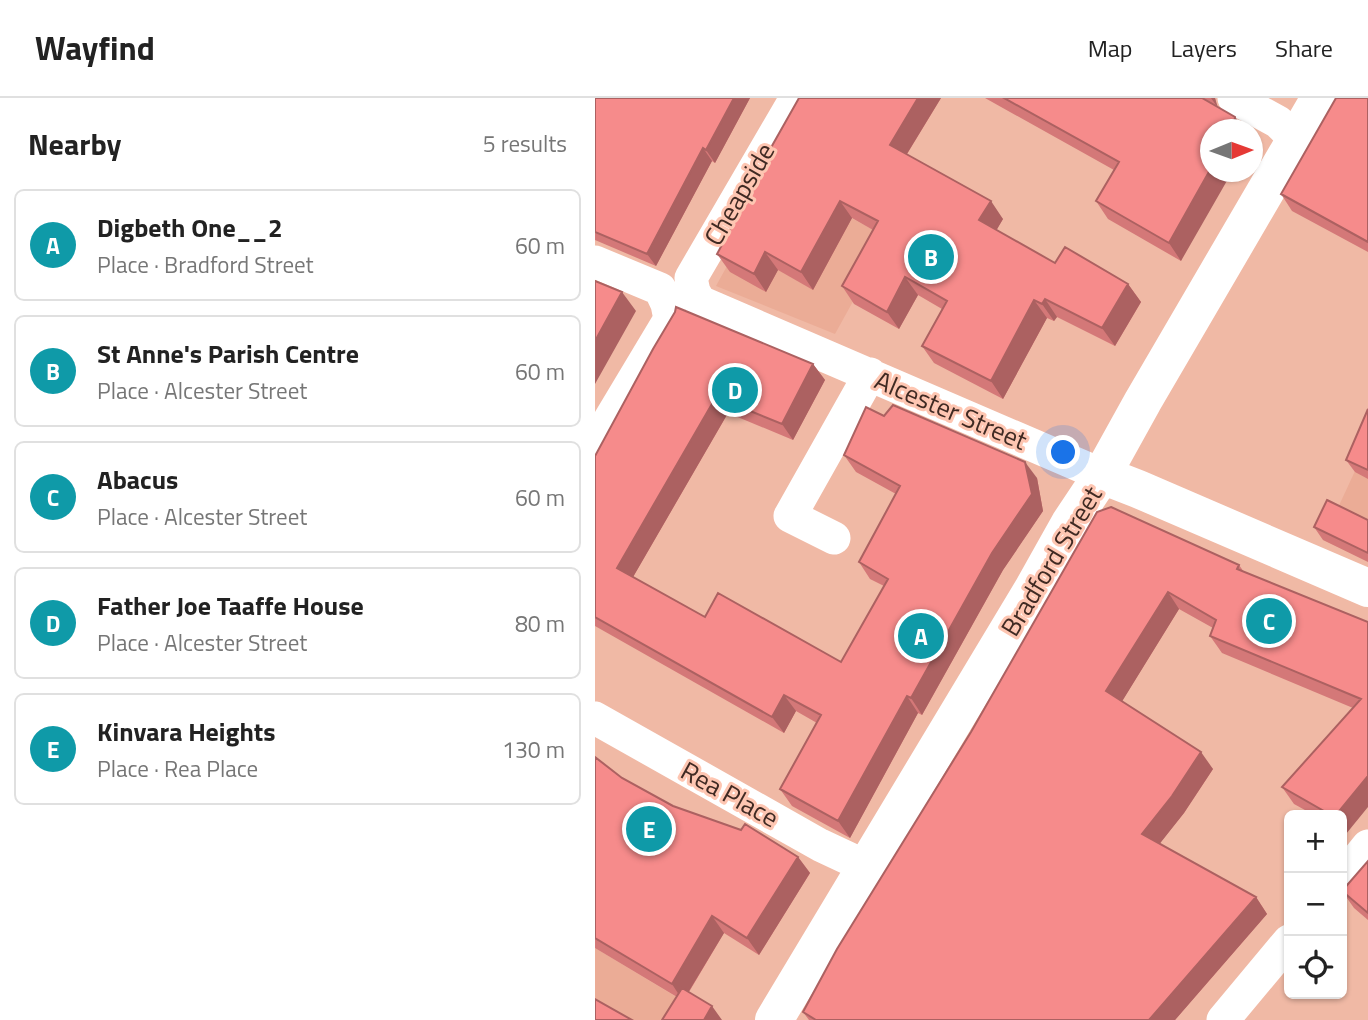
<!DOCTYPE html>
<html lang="en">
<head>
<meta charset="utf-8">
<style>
  :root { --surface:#fff; --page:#f2f2f2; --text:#222; --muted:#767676; --line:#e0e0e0; --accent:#236679 }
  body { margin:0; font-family:"Titillium Web",sans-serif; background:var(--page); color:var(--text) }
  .controls { position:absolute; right:21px; bottom:21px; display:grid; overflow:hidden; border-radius:10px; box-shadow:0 2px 5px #0004 }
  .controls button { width:63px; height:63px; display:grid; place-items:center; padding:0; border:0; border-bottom:2px solid var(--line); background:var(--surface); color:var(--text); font:35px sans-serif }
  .compass { position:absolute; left:605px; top:21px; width:63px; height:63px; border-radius:50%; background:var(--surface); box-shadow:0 2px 5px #0004; rotate:89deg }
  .you { position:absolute; left:469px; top:355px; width:24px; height:24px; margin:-18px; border:5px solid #fff; border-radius:50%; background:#1a73e8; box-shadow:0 0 0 10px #1a73e833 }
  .badge { display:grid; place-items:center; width:46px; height:46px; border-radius:50%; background:var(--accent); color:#fff; font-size:23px; font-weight:700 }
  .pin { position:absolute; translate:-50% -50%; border:4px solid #fff; box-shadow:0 2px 7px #0006 }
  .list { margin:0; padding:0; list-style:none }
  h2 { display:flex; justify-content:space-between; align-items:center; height:91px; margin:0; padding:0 28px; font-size:30px }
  h2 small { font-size:23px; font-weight:400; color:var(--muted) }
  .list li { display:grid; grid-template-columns:46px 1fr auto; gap:21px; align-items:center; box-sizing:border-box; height:112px; margin:0 14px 14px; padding:0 14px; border:2px solid var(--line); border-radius:10px }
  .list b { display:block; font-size:26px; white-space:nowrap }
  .list p { margin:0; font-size:23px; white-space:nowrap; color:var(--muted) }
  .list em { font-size:23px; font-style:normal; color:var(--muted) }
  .icon { flex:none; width:38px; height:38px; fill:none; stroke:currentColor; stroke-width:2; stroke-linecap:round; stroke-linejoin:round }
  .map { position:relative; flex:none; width:773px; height:922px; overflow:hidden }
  header { display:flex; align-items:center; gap:42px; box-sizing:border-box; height:98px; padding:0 35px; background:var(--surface); border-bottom:2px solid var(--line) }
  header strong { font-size:33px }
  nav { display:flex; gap:38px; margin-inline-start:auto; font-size:24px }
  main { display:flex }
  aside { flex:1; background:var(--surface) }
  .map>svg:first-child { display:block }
</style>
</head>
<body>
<header>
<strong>Wayfind</strong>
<nav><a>Map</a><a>Layers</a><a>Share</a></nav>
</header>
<main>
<aside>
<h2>Nearby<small>5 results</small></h2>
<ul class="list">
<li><span class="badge" style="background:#0f9aa8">A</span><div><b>Digbeth One__2</b><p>Place · Bradford Street</p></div><em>60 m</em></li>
<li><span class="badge" style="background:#0f9aa8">B</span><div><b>St Anne's Parish Centre</b><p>Place · Alcester Street</p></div><em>60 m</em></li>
<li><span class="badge" style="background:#0f9aa8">C</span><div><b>Abacus</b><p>Place · Alcester Street</p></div><em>60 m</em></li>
<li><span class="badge" style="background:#0f9aa8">D</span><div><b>Father Joe Taaffe House</b><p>Place · Alcester Street</p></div><em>80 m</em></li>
<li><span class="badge" style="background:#0f9aa8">E</span><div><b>Kinvara Heights</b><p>Place · Rea Place</p></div><em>130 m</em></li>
</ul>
</aside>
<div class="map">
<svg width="773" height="922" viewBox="0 0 773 922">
  <rect width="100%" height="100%" fill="#f0b9a5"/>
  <path fill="#ebac96" d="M181,79L293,140L240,236L121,188Z
    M773,345V463L728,442Z
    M0,850L88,903L124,922H0Z"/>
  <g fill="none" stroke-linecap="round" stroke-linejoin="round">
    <path stroke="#fff" stroke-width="33" d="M201,0L96,180L99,194L105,204L507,377
      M639,0L683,24L701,42
      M0,164L65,191L72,206L75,221L0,346
      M239,440L195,418L275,276
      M0,620L225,747L272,769
      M747,780L773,748
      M628,922L694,843"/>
    <path stroke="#fff" stroke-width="38" d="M507,377L543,391L773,490
      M179,922L438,491L475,425L507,377L548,303L725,0"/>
  </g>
  <path fill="#d47878" d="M0,0H155L120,65L117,63L61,168L0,142Z
    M346,0L312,56L408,121L401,132L460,165L533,186L546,204L520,248L462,219L459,223L452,220L408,301L339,265L327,248L347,211L323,197L304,231L259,206L247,188L278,132L257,120L218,192L183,172L171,194L135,174L122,156L171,65L169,62Z
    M390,0H620L622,9L640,19L649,32H615L586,163L513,121L501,103L519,72Z
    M773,0V154L697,113L686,96Z
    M58,251L218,266L230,282L198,342L133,315L38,479L110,519L246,564L289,488L275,481L264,464L301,396L261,374L249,357L289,318L442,380L448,413L408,472L327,617L323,615L255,740L197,708L185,691L222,625L201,613L189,635L0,528V358Z
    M773,311V381L760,374L751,362Z
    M502,414L644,467L649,474L773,524L751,736L747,733V717H719L699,706L687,689L758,610L627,555L615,538L618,530L584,511L527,603L618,671L589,715L564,746L661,799L672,816L580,922H214L208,914L376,634Z
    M773,422V464L728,442L719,429Z
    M0,659L27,680L78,708L203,759L215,775L164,857L129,835L94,894L82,899L0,850Z
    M773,763V822L759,810L747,793Z"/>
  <path fill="#ac6161" d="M139,0H155L120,65L111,52Z
    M323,0H346L307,64L295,47Z
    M616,0H620L623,10Z
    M640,19L649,32H638Z
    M108,50L117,63L61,168L52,156Z
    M615,72V74H637L586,163L574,145Z
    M245,103L257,120L218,192L206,174Z
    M396,103L408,121L397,140L384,122Z
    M170,154L183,172L171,194L159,176Z
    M310,179L323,197L304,231L292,214Z
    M533,186L546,204L520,248L507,230Z
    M27,194L41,213L0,286V243Z
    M450,201L462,219L459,223L447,206Z
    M439,202L452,220L408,301L396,283Z
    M218,266L230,282L198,342L187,326Z
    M121,299L133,315L34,486L22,470Z
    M430,364L442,380L448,413L408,472L327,617L316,600Z
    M573,494L584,511L523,610L511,593Z
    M189,597L201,613L189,635L177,619Z
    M312,598L323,615L255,740L243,723Z
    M606,654L618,671L589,715L559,753L547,736Z
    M773,678V709L751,736L747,729V717H741Z
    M203,759L215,775L164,857L152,840Z
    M661,799L672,816L580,922H554Z
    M117,818L129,835L88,903L77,886Z
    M117,908L127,922H109Z"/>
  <path fill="#f68b8b" stroke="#ac6161" stroke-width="2" d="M0,0H139L111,52L108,50L52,156L0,134Z
    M204,0H323L295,47L396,103L384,122L460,165L470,149L533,186L507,230L450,201L447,206L439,202L396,283L327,248L352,203L310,179L292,214L247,188L283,123L245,103L206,174L170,154L159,176L122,156L172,63L169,62Z
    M409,0H607L640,19L638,32H615V72L574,145L501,103L524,64Z
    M741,0H773V144L686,96Z
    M0,183L27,194L0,243Z
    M81,209L218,266L187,326L121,299L22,470L110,519L123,495L246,564L293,481L264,464L305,388L249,357L271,309L289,318L298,307L430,364L437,396L397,455L316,600L312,598L243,723L185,691L226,617L189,597L177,619L0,519V358L58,251L80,214Z
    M773,311V372L751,362Z
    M732,402L773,422V455L719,429Z
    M516,409L644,467L642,471L773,524V678L741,717H736L687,689L766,601L615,538L621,522L573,494L511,593L606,654L577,698L547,736L661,799L554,922H221L208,914L242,851L376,634L502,414Z
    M0,659L27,680L78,708L146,732L150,726L203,759L152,840L117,818L77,886L0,840Z
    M773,763V815L747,793Z
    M87,890L117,908L109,922H67Z
    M0,901L37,922H0Z"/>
  <g text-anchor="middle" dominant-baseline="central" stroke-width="6" stroke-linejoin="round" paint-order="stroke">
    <g font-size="26" fill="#402a23" stroke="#fec6b2">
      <text transform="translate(144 96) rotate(-60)">Cheapside</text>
      <text transform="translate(356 312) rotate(23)">Alcester Street</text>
      <text transform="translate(456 463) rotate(-59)">Bradford Street</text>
      <text transform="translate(135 696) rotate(29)">Rea Place</text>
    </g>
  </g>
</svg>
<div class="controls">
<button>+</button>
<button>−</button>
<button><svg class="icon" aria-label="locate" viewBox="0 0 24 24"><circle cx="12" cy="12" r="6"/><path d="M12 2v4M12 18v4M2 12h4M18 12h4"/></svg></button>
</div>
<svg class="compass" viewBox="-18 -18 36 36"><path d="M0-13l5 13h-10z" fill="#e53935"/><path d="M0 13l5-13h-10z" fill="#767676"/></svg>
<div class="you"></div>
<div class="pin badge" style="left:326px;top:538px;background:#0f9aa8">A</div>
<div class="pin badge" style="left:336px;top:159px;background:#0f9aa8">B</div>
<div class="pin badge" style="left:674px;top:523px;background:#0f9aa8">C</div>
<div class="pin badge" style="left:140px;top:292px;background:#0f9aa8">D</div>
<div class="pin badge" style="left:54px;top:731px;background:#0f9aa8">E</div>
</div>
</main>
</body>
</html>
